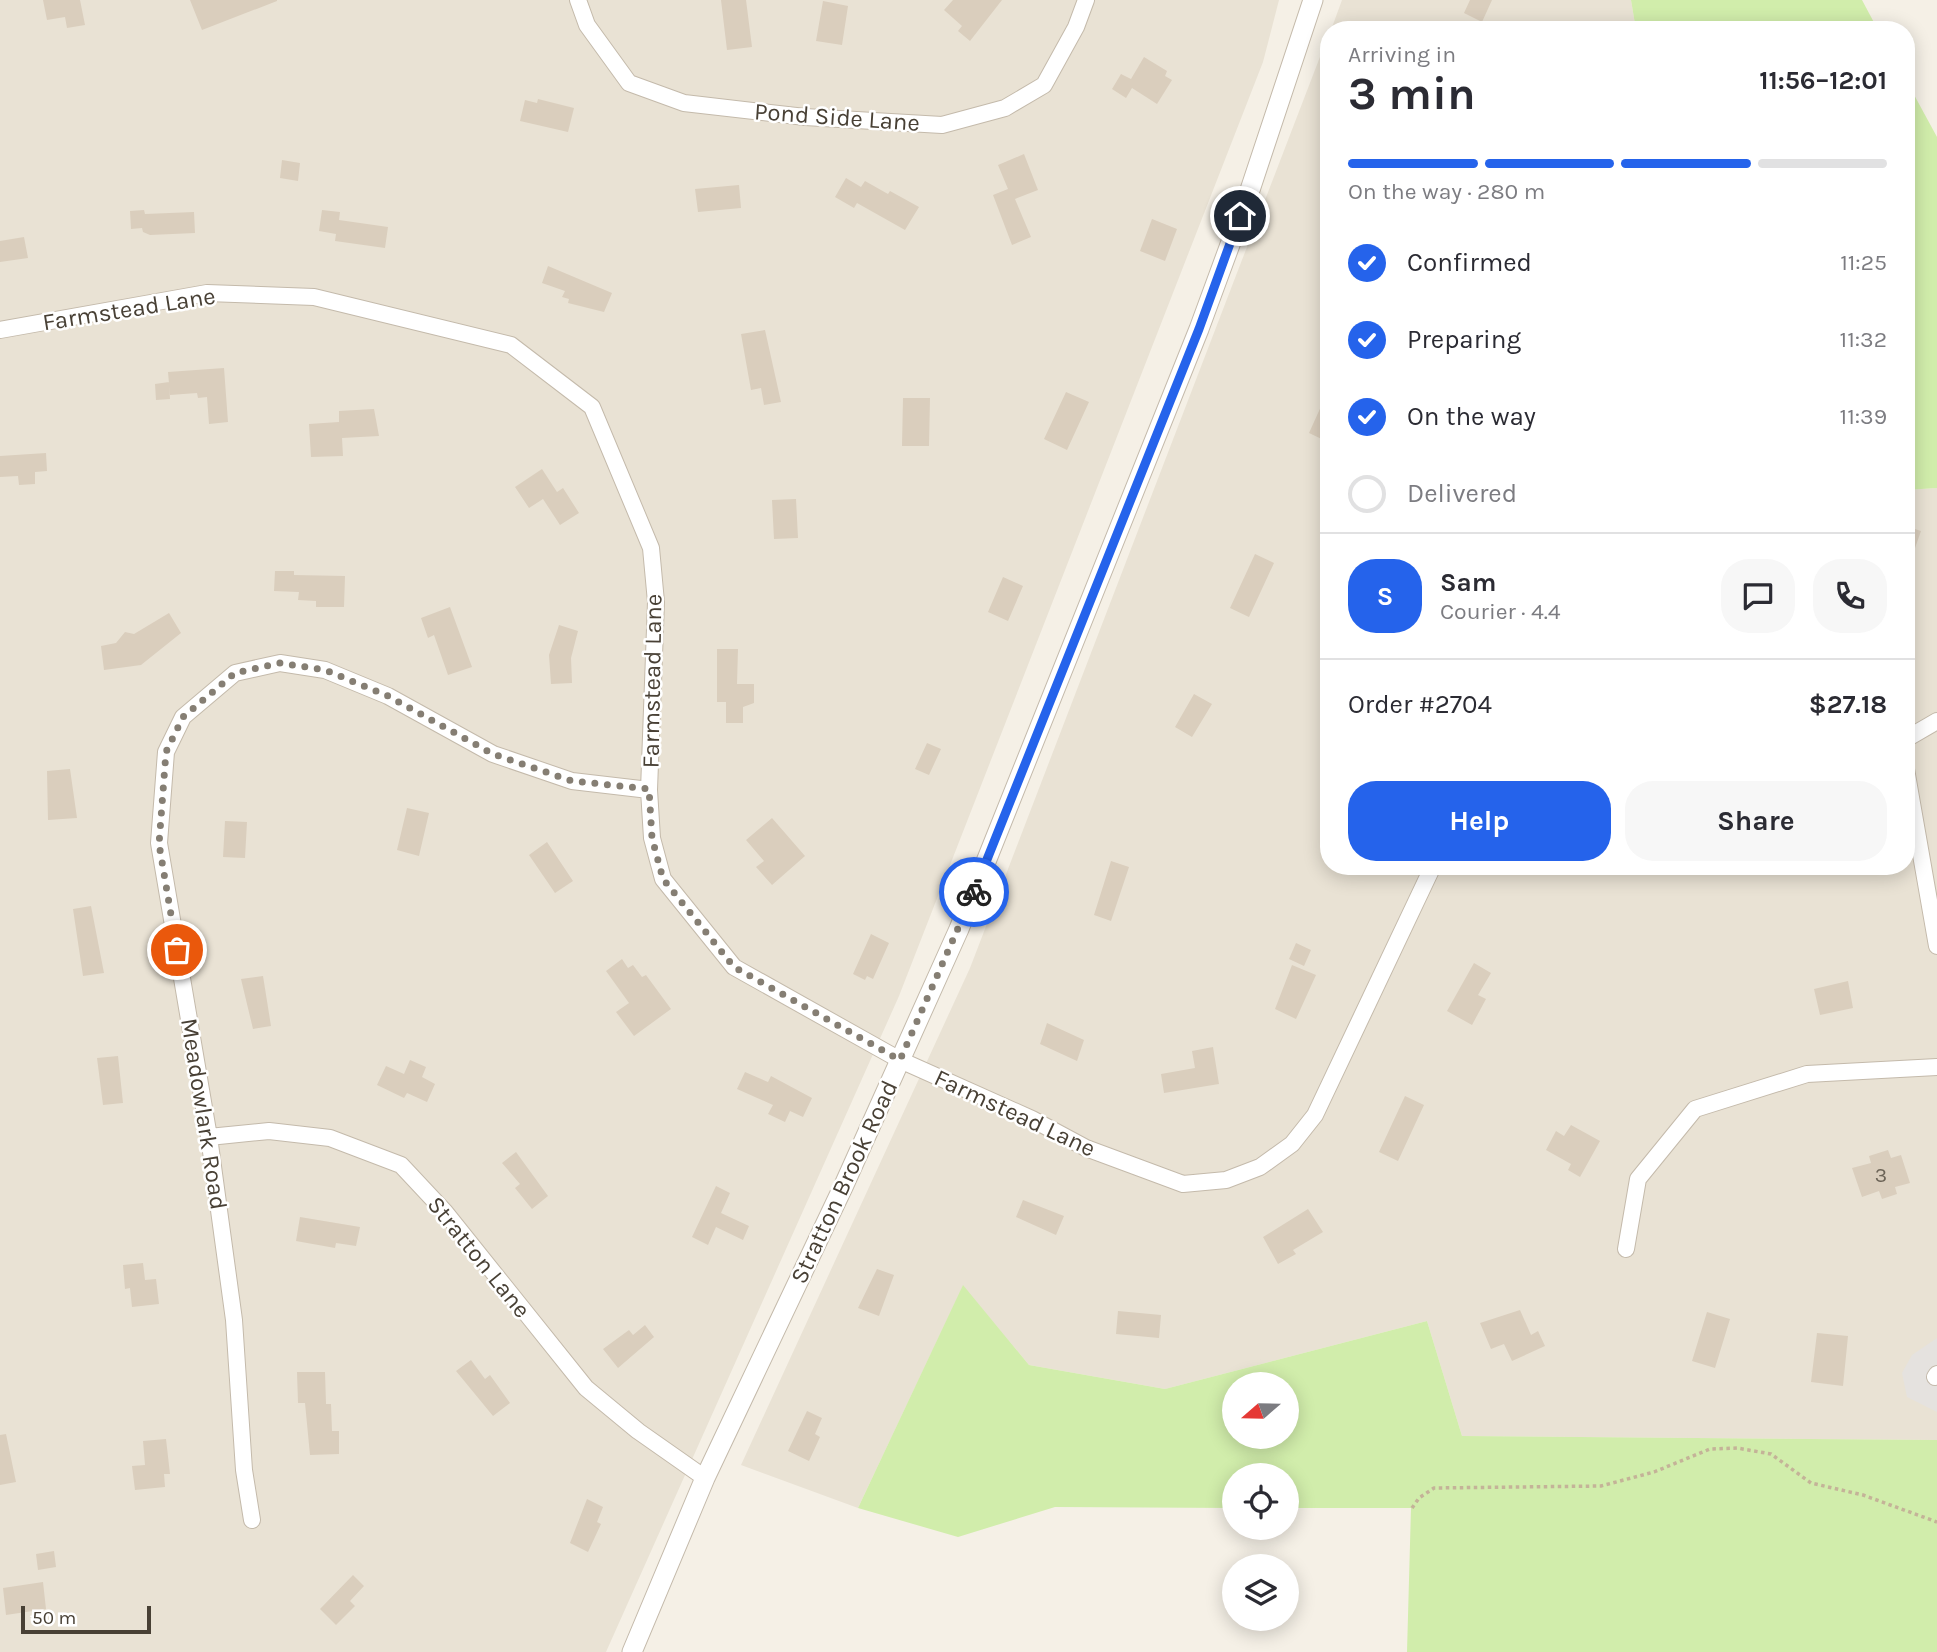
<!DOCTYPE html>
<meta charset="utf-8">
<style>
body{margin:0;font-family:Karla,sans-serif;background:#f7f7f7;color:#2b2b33;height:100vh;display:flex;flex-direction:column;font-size:26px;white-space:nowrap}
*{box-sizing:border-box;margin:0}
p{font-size:23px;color:#7c7c81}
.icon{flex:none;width:38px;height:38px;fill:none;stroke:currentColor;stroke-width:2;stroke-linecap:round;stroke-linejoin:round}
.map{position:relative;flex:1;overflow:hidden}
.details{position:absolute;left:1320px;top:21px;width:595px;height:854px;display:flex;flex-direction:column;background:#fff;border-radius:28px;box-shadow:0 4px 18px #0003}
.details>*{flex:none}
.needle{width:46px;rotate:250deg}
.controls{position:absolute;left:1222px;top:1372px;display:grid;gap:14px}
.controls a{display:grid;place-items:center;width:77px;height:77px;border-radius:50%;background:#fff;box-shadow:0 4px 18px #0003;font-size:35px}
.scale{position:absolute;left:21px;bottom:18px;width:130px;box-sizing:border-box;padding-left:7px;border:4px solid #484035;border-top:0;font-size:19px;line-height:24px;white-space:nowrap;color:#484035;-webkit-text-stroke:5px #fff;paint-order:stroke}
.pin{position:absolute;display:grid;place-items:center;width:60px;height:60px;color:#fff;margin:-30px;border:4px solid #fff;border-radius:50%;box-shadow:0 2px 7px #0007}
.courier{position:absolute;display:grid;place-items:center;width:70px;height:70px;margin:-35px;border:5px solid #2563eb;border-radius:50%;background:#fff;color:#222;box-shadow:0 2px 9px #0007}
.headline em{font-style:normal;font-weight:700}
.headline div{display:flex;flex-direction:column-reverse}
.headline{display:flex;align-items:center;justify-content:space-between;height:119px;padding:0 28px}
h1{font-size:46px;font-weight:700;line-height:52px}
.bar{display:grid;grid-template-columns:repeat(4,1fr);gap:10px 7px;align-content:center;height:84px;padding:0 28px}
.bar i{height:9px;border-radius:5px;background:#e1e1e2}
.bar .active{background:#2563eb}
.bar p{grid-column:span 4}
.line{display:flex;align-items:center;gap:18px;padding:0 28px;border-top:2px solid #e1e1e2}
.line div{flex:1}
.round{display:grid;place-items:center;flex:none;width:74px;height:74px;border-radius:28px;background:#f7f7f7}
ol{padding:0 28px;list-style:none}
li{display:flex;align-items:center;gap:21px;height:77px}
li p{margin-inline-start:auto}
li .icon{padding:7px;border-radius:50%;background:#2563eb;color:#fff;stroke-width:4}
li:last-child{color:#7c7c81}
li i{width:38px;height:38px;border:4px solid #e1e1e2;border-radius:50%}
.primary-button{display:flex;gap:14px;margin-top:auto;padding:14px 28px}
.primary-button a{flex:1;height:80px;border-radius:28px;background:#2563eb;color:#fff;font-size:28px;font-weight:700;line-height:80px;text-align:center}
.primary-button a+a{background:#f7f7f7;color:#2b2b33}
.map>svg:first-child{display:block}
.residential{fill:#e9e2d4}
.green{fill:#d1edab;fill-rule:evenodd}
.parking{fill:#e5e2df}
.building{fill:#dacebd}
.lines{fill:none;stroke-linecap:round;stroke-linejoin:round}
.minor-casing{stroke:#c4baab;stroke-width:18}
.tertiary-casing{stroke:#c4baab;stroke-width:21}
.path{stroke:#c4b398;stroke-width:3.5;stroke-dasharray:3.5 3.5;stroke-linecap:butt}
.minor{stroke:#fff;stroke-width:16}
.tertiary{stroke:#fff;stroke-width:19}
.done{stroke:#857e73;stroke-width:7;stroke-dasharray:0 12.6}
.route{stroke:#2563eb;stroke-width:9}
.labels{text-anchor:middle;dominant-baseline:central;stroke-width:5;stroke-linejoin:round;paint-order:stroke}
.number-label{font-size:21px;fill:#6c6457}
.street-label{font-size:24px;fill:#484035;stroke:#fff}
</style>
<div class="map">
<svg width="1937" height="1652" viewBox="0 0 1937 1652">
<rect width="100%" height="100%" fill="#f5f0e6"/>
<!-- residential -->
<path class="residential" d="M0,0H1279L1263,62L899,996L606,1652H0Z
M1342,0H1631L1636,30H1331Z
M1328,36V866H1906V490L1937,488V1440L1462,1436L1427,1321L1165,1389L1029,1365L963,1286L858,1508L741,1465L970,968Z"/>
<!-- green -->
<path class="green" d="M1631,0H1862L1878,30H1636Z
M1906,80L1937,137V488L1906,490Z
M963,1285L1029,1365L1165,1389L1427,1321L1462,1436L1937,1440V1652H1407L1411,1508H1286V1475H1234V1508L1055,1507L958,1537L858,1508ZM1286,1384V1437H1234V1384Z"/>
<!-- parking -->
<path class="parking" d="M1937,1338V1412L1907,1397L1902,1373L1912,1355Z"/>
<!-- building -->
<path class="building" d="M43,0H80L85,25L67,28L65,17L47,20Z
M190,0H277V1L202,30Z
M721,0H746L752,47L727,50Z
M953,0H1002L970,41L958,31L962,26L944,10Z
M1470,0H1492L1482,22L1464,13Z
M823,1L848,6L842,45L816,41Z
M1144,57L1167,71L1165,76L1172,80L1157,104L1132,88L1126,98L1112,89L1121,74L1131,79Z
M538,99L574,108L568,132L520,121L525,100L537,103Z
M1024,154L1038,190L1015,199L1031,237L1012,245L993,195L1008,189L998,165Z
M282,160L300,163L298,181L280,178Z
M846,178L861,187L865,181L888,194L890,191L919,207L905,230L857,203L854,208L835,197Z
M739,185L741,208L698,212L695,189Z
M144,210L145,214L194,212L195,233L150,235L143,232L142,228L131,229L130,211Z
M322,210L340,212L339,220L388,227L385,248L335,241L336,234L319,231Z
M1152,219L1177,229L1165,261L1140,251Z
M24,237L28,258L0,262V241Z
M548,266L612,293L604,312L568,303L569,299L562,297L565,291L542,283Z
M765,330L781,402L764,405L761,388L751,390L741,334Z
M224,368L228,422L209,424L207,397L198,398L197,393L170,395L168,372Z
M169,382L170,399L156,400L155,384Z
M1328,391V442L1309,433Z
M1066,392L1089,402L1067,450L1044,439Z
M903,398H930L929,446H902Z
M374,409L379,436L342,438L343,456L311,457L309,424L339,422V411Z
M46,453L47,471L35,472V484L19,485L18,476L0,477V456Z
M542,469L557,492L563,488L579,513L560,525L543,499L529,508L515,487Z
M796,499L798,538L774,539L772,500Z
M1906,526L1921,531L1908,568H1906Z
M1255,554L1274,563L1249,617L1230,608Z
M275,571H294V575L345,576L344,607H316V601L298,600L299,592L274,591Z
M1003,577L1023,586L1008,621L988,612Z
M450,607L472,667L448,675L434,635L428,638L421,618Z
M169,613L181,633L141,665L104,670L101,646L116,643L125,632L134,634Z
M559,625L578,631L571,658L572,683L551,684L549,655Z
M717,649H738L737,684H754V703L743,707V723H726V702H717Z
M1194,694L1212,704L1192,737L1175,727Z
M927,743L941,749L929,775L915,769Z
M70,769L77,818L48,820L47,771Z
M407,808L429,813L419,856L397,850Z
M772,818L805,856L772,885L756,867L764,861L746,840Z
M225,821L247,822L245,858L223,857Z
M547,842L573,881L555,893L529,855Z
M1111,861L1129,867L1111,921L1094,915Z
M91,906L104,973L83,976L73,909Z
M871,934L889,943L873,979L867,976L865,980L853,974Z
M1296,943L1311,950L1304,966L1289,959Z
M622,959L628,968L633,965L642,977L646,975L671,1009L634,1036L616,1012L629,1003L606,971Z
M1474,963L1491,973L1478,995L1486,999L1472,1025L1447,1011Z
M1292,965L1316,975L1296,1019L1275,1009Z
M263,976L271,1026L253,1029L241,979Z
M1848,981L1853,1008L1820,1015L1814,989Z
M1047,1023L1084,1040L1077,1061L1040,1044Z
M1213,1047L1219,1084L1164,1093L1161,1074L1195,1068L1192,1051Z
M118,1056L123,1103L103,1105L97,1058Z
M410,1060L426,1067L422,1077L435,1084L427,1102L407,1093L404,1098L377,1085L386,1066L404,1074Z
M745,1072L768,1082L771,1076L812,1098L803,1117L790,1111L785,1122L768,1114L773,1105L737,1089Z
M1405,1096L1424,1105L1398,1161L1379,1152Z
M1571,1125L1600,1141L1580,1177L1568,1170L1571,1164L1546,1150L1556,1131L1564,1136Z
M1888,1150L1891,1158L1901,1155L1910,1183L1895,1187L1897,1194L1882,1199L1879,1191L1862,1197L1852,1168L1871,1163L1869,1156Z
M516,1152L548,1196L532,1209L515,1188L520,1184L502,1163Z
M716,1186L730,1193L721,1213L749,1226L743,1240L716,1227L708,1245L692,1237Z
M1023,1200L1064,1216L1056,1235L1016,1217Z
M1308,1209L1323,1232L1293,1250L1296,1254L1278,1264L1263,1237Z
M300,1217L360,1227L356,1246L336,1243L335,1248L296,1241Z
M143,1263L145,1280L156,1279L159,1304L132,1307L130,1288L125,1289L123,1265Z
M877,1269L894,1275L879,1316L858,1308Z
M1520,1310L1531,1335L1538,1331L1545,1346L1512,1361L1504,1344L1491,1349L1480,1323Z
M1118,1311L1161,1315L1159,1338L1116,1334Z
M1707,1312L1730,1319L1715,1368L1692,1361Z
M645,1325L654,1337L618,1368L603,1349L629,1330L633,1335Z
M1817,1333L1848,1336L1843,1386L1811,1382Z
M471,1360L485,1379L490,1375L510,1403L493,1416L456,1371Z
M297,1372H325L326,1404H331L332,1431H339V1454L310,1455L305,1403H298Z
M807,1411L822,1418L815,1434L820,1437L809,1461L788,1451Z
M6,1434L16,1482L0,1485V1435Z
M166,1439L170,1474H164L165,1487L135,1490L132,1466L145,1465L143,1441Z
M587,1499L603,1507L597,1522L601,1524L588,1552L570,1543Z
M54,1551L56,1567L38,1570L36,1554Z
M353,1575L364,1586L350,1601L355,1606L336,1625L320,1609Z
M43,1582L46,1609L6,1615L3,1588Z"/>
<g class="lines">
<defs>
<path id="minor" d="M578,0L587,25L629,83L684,103L805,117L942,125L1005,108L1044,85L1076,27L1086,0
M0,330L207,293L314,297L511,345L592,407L651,548L656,602L649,790L652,838L663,879L734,967L900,1060L1032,1119L1086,1148L1183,1184L1226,1180L1260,1167L1292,1144L1315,1115L1433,866
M1906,739L1937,721
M1906,769L1937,946
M209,1137L269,1131L330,1138L401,1165L445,1212L586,1388L638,1431L705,1478
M1626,1249L1638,1179L1695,1109L1807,1074L1937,1067
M1935,1377L1937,1374
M252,1520L244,1470L234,1320L209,1137L159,843L166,752L183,717L235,673L280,663L325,670L388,696L493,754L572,781L649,790"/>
<path id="tertiary" d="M632,1652L705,1478L844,1185L959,929L1199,329L1249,193L1313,0"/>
</defs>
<!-- minor casing -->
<use href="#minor" class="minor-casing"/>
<!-- tertiary casing -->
<use href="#tertiary" class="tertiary-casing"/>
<!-- path -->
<path class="path" d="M1412,1508L1419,1498L1434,1488L1601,1486L1654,1472L1710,1449L1737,1448L1771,1454L1811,1483L1863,1495L1937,1522"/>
<!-- minor -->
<use href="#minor" class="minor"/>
<!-- tertiary -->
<use href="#tertiary" class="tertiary"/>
</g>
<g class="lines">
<!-- done -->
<path class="done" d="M177,950L159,844L166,752L183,717L235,673L280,663L325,670L388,696L493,754L572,781L649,789L652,838L663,879L734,967L900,1060L974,892"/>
<!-- route -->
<path class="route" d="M974,892L1199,329L1240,216"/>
</g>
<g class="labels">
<!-- number labels -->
<g class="number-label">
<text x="1881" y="1175">3</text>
</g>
<!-- street labels -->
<g class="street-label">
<text transform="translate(837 117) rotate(4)">Pond Side Lane</text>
<text transform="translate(129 309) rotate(-9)">Farmstead Lane</text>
<text transform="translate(652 681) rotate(-89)">Farmstead Lane</text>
<text transform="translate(1015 1113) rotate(25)">Farmstead Lane</text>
<text transform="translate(204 1114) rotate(81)">Meadowlark Road</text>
<text transform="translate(844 1182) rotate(-65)">Stratton Brook Road</text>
<text transform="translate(479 1257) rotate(51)">Stratton Lane</text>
</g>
</g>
</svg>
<div class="controls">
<a><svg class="needle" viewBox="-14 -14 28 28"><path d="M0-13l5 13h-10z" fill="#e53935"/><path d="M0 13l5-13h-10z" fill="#7c7c81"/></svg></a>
<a><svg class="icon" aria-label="locate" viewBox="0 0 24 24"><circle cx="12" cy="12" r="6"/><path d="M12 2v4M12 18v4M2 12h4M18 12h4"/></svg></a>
<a><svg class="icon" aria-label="layers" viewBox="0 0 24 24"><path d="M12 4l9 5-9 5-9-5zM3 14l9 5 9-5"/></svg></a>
</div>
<div class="scale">50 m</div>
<div class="pin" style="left:177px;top:950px;background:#ea580c"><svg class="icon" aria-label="bag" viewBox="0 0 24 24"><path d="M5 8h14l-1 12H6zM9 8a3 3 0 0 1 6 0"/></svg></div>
<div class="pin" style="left:1240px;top:216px;background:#1f2937"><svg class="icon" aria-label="home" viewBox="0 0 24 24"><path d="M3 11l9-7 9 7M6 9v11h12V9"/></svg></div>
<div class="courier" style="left:974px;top:892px"><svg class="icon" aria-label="bike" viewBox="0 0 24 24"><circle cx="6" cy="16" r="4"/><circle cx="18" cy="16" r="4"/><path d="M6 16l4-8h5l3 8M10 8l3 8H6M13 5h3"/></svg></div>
<section class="details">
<div class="headline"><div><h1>3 min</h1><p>Arriving in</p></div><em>11:56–12:01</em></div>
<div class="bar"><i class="active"></i><i class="active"></i><i class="active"></i><i></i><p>On the way · 280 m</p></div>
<ol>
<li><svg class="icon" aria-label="check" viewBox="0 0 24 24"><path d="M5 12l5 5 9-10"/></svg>Confirmed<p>11:25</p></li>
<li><svg class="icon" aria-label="check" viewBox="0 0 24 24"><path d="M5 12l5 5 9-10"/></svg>Preparing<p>11:32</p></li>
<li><svg class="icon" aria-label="check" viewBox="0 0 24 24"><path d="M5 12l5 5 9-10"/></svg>On the way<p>11:39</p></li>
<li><i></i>Delivered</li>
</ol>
<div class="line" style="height:126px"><b class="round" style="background:#2563eb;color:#fff">S</b><div><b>Sam</b><p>Courier · 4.4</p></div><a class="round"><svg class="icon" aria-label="chat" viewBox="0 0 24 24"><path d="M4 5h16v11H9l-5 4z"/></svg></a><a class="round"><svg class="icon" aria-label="phone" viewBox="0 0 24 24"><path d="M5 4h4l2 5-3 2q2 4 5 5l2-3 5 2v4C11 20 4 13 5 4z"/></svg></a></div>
<div class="line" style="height:91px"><div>Order #2704</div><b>$27.18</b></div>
<div class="primary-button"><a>Help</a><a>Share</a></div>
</section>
</div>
